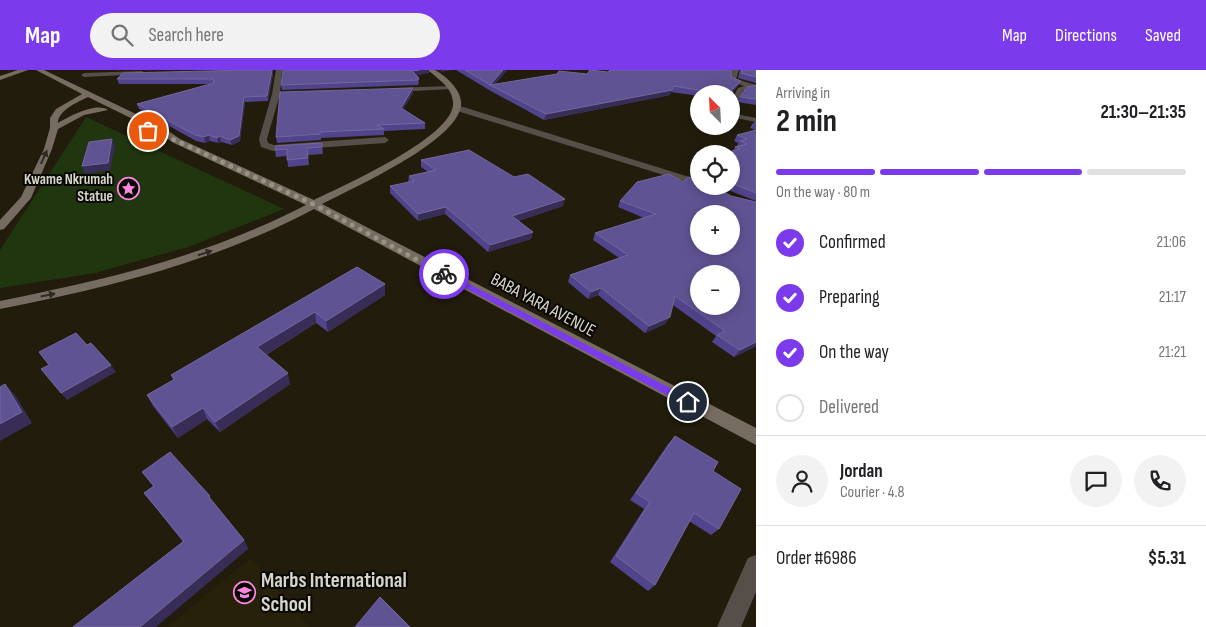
<!DOCTYPE html>
<meta charset="utf-8">
<style>
body{margin:0;font-family:"Sofia Sans Condensed",sans-serif;background:#f2f2f2;color:#202124;height:100vh;display:flex;flex-direction:column;font-size:19px;white-space:nowrap}
*{box-sizing:border-box;margin:0}
p{font-size:16px;color:#757577}
.icon{flex:none;width:28px;height:28px;fill:none;stroke:currentColor;stroke-width:2;stroke-linecap:round;stroke-linejoin:round}
.map{position:relative;flex:1;overflow:hidden}
.sheet{display:flex;flex-direction:column;background:#fff;width:450px}
.sheet>*{flex:none}
.needle{width:32px;rotate:336deg}
.fabs{position:absolute;left:690px;top:15px;display:grid;gap:10px}
.fabs a{display:grid;place-items:center;width:50px;height:50px;border-radius:50%;background:#fff;box-shadow:0 2px 12px #0003;font-size:25px}
.pin{position:absolute;display:grid;place-items:center;width:42px;height:42px;color:#fff;margin:-21px;border:2px solid #fff;border-radius:50%;box-shadow:0 1px 5px #0007}
.courier{position:absolute;display:grid;place-items:center;width:50px;height:50px;margin:-25px;border:4px solid #7c3aed;border-radius:50%;background:#fff;color:#222;box-shadow:0 1px 6px #0007}
.head em{font-style:normal;font-weight:700}
.head div{display:flex;flex-direction:column-reverse}
.head{display:flex;align-items:center;justify-content:space-between;height:85px;padding:0 20px}
h1{font-size:32px;font-weight:700;line-height:38px}
.bar{display:grid;grid-template-columns:repeat(4,1fr);gap:8px 5px;align-content:center;height:60px;padding:0 20px}
.bar i{height:6px;border-radius:4px;background:#e0e0e0}
.bar .current{background:#7c3aed}
.bar p{grid-column:span 4}
.line{display:flex;align-items:center;gap:12px;padding:0 20px;border-top:1px solid #e0e0e0}
.line div{flex:1}
.round{display:grid;place-items:center;flex:none;width:52px;height:52px;border-radius:26px;background:#f2f2f2}
ol{padding:0 20px;list-style:none}
li{display:flex;align-items:center;gap:15px;height:55px}
li p{margin-inline-start:auto}
li .icon{padding:5px;border-radius:50%;background:#7c3aed;color:#fff;stroke-width:4}
li:last-child{color:#757577}
li i{width:28px;height:28px;border:2px solid #e0e0e0;border-radius:50%}
header{display:flex;align-items:center;gap:30px;box-sizing:border-box;height:70px;padding:0 25px;background:#7c3aed;color:#fff}
header strong{font-size:24px}
nav{display:flex;gap:28px;margin-inline-start:auto;font-size:18px}
.search{width:350px;height:45px;background:#f2f2f2;display:flex;align-items:center;gap:12px;box-sizing:border-box;padding:0 18px;border-radius:28px;color:#757577;font-size:19px}
main{display:flex;flex:1;min-height:0}
.map>svg:first-child{display:block}
.built{fill:#282109}
.green{fill:#20360f}
.lines{fill:none;stroke-linecap:round;stroke-linejoin:round}
.street{fill:#564f49;fill-rule:evenodd}
.secondary{fill:#776c62;fill-rule:evenodd}
.wall{fill:#52438d}
.shaded-wall{fill:#382d56}
.building{fill:#605393;stroke:#73679c;fill-rule:evenodd}
.oneway{fill:#2f2a24}
.route{fill:#7c3aed}
.done{stroke:#979487;stroke-width:5;stroke-dasharray:0 9}
.labels{text-anchor:middle;dominant-baseline:central;stroke-width:4;stroke-linejoin:round;paint-order:stroke}
.far-poi-label{font-size:15px;font-weight:bold;fill:#d7d4ca;stroke:#080602;text-anchor:end}
.street-label{font-size:18px;fill:#d7d4ca;stroke:#080602}
.near-poi-label{font-size:21px;font-weight:bold;fill:#d7d4ca;stroke:#080602;text-anchor:start}
</style>
<header>
<strong>Map</strong>
<div class="search"><svg class="icon" aria-label="search" viewBox="0 0 24 24"><circle cx="10" cy="10" r="6"/><path d="M15 15l6 6"/></svg>Search here</div>
<nav><a>Map</a><a>Directions</a><a>Saved</a></nav>
</header>
<main>
<div class="map">
<svg width="756" height="557" viewBox="0 0 756 557">
<rect width="100%" height="100%" fill="#211c0b"/>
<!-- built -->
<path class="built" d="M251,488L310,557H167Z"/>
<!-- green -->
<path class="green" d="M86,47L284,139L188,177L95,203L0,218V180Z"/>
<g class="lines">
<!-- street -->
<path class="street" d="M276,0H282L280,24L267,69L268,73L274,75L385,67L389,70L385,73L273,81L261,77L259,69L272,24Z
M733,0H739L736,9L756,15V19L743,21C740,28 740,31 731,31V27H733L738,18L744,16L730,11Z
M142,1L145,3L144,4L84,7L81,5L84,3Z
M451,16L453,17V19L392,22L388,20L392,18Z
M454,36H460L699,110V116L454,40Z
M731,43L756,48V52L731,47Z
M756,485V522L741,557H717L748,488Z"/>
<!-- secondary -->
<path class="secondary" d="M18,0H28L0,10V6Z
M36,0H44L161,56L180,69L314,130C342,116 457,66 453,32C452,17 438,9 428,0H435C447,7 463,21 461,36C456,72 353,118 322,134L756,358V375L314,139C214,192 110,217 0,239V231C109,209 207,186 306,135L174,73L155,60L88,27C78,32 58,40 58,53C70,46 96,32 108,40L84,45L58,59L52,79L31,128L4,159L0,160V150L21,127L44,79L50,58V48L56,39L82,24Z"/>
</g>
<!-- wall -->
<path class="wall" d="M272,0L273,4L268,31L245,32L240,71L232,75L221,72L218,73L210,71L205,73L196,71L139,39L137,34L210,14H119L117,9Z
M456,0H507L495,14L608,2L731,7L738,16L732,23L731,26V24H699V26L671,22L670,25L544,50L489,20Z
M740,0H756V13L738,8Z
M429,3L417,5L419,13L418,15L282,20L281,15Z
M756,15V35L737,32L740,27Z
M413,18V23L403,39L425,53V59L384,61V65L321,68V70L277,73L276,67Z
M756,51V60L750,58L753,53Z
M756,60V131L723,118L715,117L756,276L734,287L712,272L716,266L673,235L665,254L645,263L598,225L588,229L568,212L570,205L619,188L593,170L595,163L644,148L618,137L620,131L683,112L699,116H731V84H727L728,82L733,81L735,77L737,76L738,73L734,71L737,65Z
M322,73L323,84L308,85L309,95L288,97L287,86L276,87L275,80Z
M421,90L514,107L563,136L518,151L533,162L531,169L488,182L445,144L418,151L390,123V116L408,112L409,106L428,102L421,97Z
M699,97V108L693,106L696,100Z
M357,197L385,214V225L328,262L316,253L266,285L290,314L220,362L207,349L178,368L153,336L147,325L173,310L171,305Z
M675,366L713,401L719,459L711,465L689,451L655,515L648,521L610,492L644,439L630,430L668,374Z
M142,402L214,433L244,470L248,479L183,472L144,423L153,416Z"/>
<!-- shaded-wall -->
<path class="shaded-wall" d="M272,0L273,4L268,31L267,26Z
M419,0H429V3L412,6V1Z
M441,0H452L441,2Z
M503,0H507L493,16L490,15Z
M741,11L738,16L731,24L732,20Z
M413,18V23L400,44L401,38Z
M672,20L670,25L544,50L546,44Z
M244,27L245,32L240,71L232,75L230,70Z
M209,65L210,71L205,73L204,67Z
M220,66L221,72L218,73L217,68Z
M112,69L115,76L110,100L85,104L82,96Z
M565,129L563,136L511,153L512,146Z
M446,137L445,144L418,151V144Z
M533,162L531,169L488,182L490,175Z
M385,214V225L328,262L326,251Z
M601,218L598,225L588,229L591,222Z
M315,242L316,253L260,288L257,277Z
M670,247L665,254L645,263L649,256Z
M756,272V276L734,287L740,280Z
M111,295L116,302L67,330L61,323Z
M288,303L290,314L220,362L215,352Z
M5,314L15,325L32,353L0,371V354Z
M203,338L207,349L178,368L172,357Z
M244,470L248,479L156,557H140Z"/>
<!-- building -->
<path class="building" d="M248,0H272L267,26L244,27L239,66L230,70L220,66L217,68L209,65L204,67L195,65L137,34L214,13L213,9H117L123,3Z
M283,0H419L412,1L419,8L418,10L281,15Z
M465,0H503L490,15L557,4L559,1L587,4L590,0L608,2L610,0H732L731,7L741,11L732,20V25L731,24H722L674,16L672,20L546,44L490,15Z
M742,0H756V7L741,3Z
M756,15V29L740,27L747,17Z
M413,18L401,38L425,53L377,55L384,59L320,62V64L276,67L280,22Z
M756,60V123L731,113V88L737,86L728,82L740,79L735,77L747,74L740,71L747,69L737,65Z
M112,69L108,93L82,96L89,72Z
M322,73V77L307,78L308,88L287,90V79L275,80L276,76Z
M469,80L514,107L528,104L565,129L512,146L533,162L490,175L446,137L418,144L390,116L414,111L409,106L436,100L421,90Z
M669,104L683,112L688,107L699,109V116H714L731,126L756,132V272L740,280L717,265L725,261L675,226L670,247L649,256L601,218L591,222L570,205L628,185L595,163L656,144L620,131L637,112ZM699,144H731V176H699ZM699,204H731V236H699Z
M357,197L385,214L326,251L315,242L257,277L288,303L215,352L203,338L172,357L147,325L175,309L171,305Z
M76,263L87,275L91,273L111,295L61,323L41,299L49,295L39,282Z
M5,314L22,342L0,354V317Z
M675,366L718,392L713,401L741,419L719,459L694,443L655,515L616,486L650,432L636,423Z
M170,382L210,426L209,427L244,470L140,557H73L184,471L144,423L154,416L142,402Z
M380,527L410,557H355Z"/>
<!-- one-way arrows -->
<defs><path id="oneway-solid" d="M-6-.8H1V-3.2L6.5 0L1 3.2V.8H-6Z" transform="scale(1.25)"/></defs>
<g class="oneway">
<use href="#oneway-solid" transform="translate(44 87) rotate(-66)"/>
<use href="#oneway-solid" transform="translate(205 183) rotate(-18)"/>
<use href="#oneway-solid" transform="translate(48 225) rotate(-11)"/>
</g>
<!-- route -->
<path class="route" d="M441,202H446L691,329V334H684L441,205Z"/>
<g class="lines">
<!-- done -->
<path class="done" d="M148,61L177,71L313,134L444,204"/>
</g>
<!-- icons -->
<defs>
<symbol id="sight-ring" viewBox="-11 -11 22 22"><circle r="9.5" fill="#080602" stroke="#fd86e1" stroke-width="1.5"/><path d="M0-6L1.8-2.2L6-1.7L2.9 1.2L3.7 5.4L0 3.3L-3.7 5.4L-2.9 1.2L-6-1.7L-1.8-2.2Z" fill="#fd86e1"/></symbol>
<symbol id="school-ring" viewBox="-11 -11 22 22"><circle r="9.5" fill="#080602" stroke="#fd86e1" stroke-width="1.5"/><path d="M0-5L7-2L0 1L-7-2ZM-4 1L0 2.5L4 1V4Q0 6-4 4Z" fill="#fd86e1"/></symbol>
</defs>
<g fill-rule="evenodd">
<use href="#sight-ring" x="116" y="106" width="25" height="25"/>
<use href="#school-ring" x="232" y="510" width="25" height="25"/>
</g>
<g class="labels">
<!-- far-poi labels -->
<g class="far-poi-label">
<text x="113" y="109">Kwame Nkrumah<tspan x="113" dy="17">Statue</tspan></text>
</g>
<!-- street labels -->
<g class="street-label">
<text transform="translate(543 235) rotate(28)">BABA YARA AVENUE</text>
</g>
<!-- near-poi labels -->
<g class="near-poi-label">
<text x="261" y="510">Marbs International<tspan x="261" dy="24">School</tspan></text>
</g>
</g>
</svg>
<div class="fabs">
<a><svg class="needle" viewBox="-14 -14 28 28"><path d="M0-13l5 13h-10z" fill="#e53935"/><path d="M0 13l5-13h-10z" fill="#757577"/></svg></a>
<a><svg class="icon" aria-label="locate" viewBox="0 0 24 24"><circle cx="12" cy="12" r="6"/><path d="M12 2v4M12 18v4M2 12h4M18 12h4"/></svg></a>
<a>+</a>
<a>−</a>
</div>
<div class="pin" style="left:148px;top:61px;background:#ea580c"><svg class="icon" aria-label="bag" viewBox="0 0 24 24"><path d="M5 8h14l-1 12H6zM9 8a3 3 0 0 1 6 0"/></svg></div>
<div class="pin" style="left:688px;top:332px;background:#1f2937"><svg class="icon" aria-label="home" viewBox="0 0 24 24"><path d="M3 11l9-7 9 7M6 9v11h12V9"/></svg></div>
<div class="courier" style="left:444px;top:204px"><svg class="icon" aria-label="bike" viewBox="0 0 24 24"><circle cx="6" cy="16" r="4"/><circle cx="18" cy="16" r="4"/><path d="M6 16l4-8h5l3 8M10 8l3 8H6M13 5h3"/></svg></div>
</div>
<section class="sheet">
<div class="head"><div><h1>2 min</h1><p>Arriving in</p></div><em>21:30–21:35</em></div>
<div class="bar"><i class="current"></i><i class="current"></i><i class="current"></i><i></i><p>On the way · 80 m</p></div>
<ol>
<li><svg class="icon" aria-label="check" viewBox="0 0 24 24"><path d="M5 12l5 5 9-10"/></svg>Confirmed<p>21:06</p></li>
<li><svg class="icon" aria-label="check" viewBox="0 0 24 24"><path d="M5 12l5 5 9-10"/></svg>Preparing<p>21:17</p></li>
<li><svg class="icon" aria-label="check" viewBox="0 0 24 24"><path d="M5 12l5 5 9-10"/></svg>On the way<p>21:21</p></li>
<li><i></i>Delivered</li>
</ol>
<div class="line" style="height:90px"><a class="round"><svg class="icon" aria-label="person" viewBox="0 0 24 24"><circle cx="12" cy="8" r="4"/><path d="M4 21q1-7 8-7t8 7"/></svg></a><div><b>Jordan</b><p>Courier · 4.8</p></div><a class="round"><svg class="icon" aria-label="chat" viewBox="0 0 24 24"><path d="M4 5h16v11H9l-5 4z"/></svg></a><a class="round"><svg class="icon" aria-label="phone" viewBox="0 0 24 24"><path d="M5 4h4l2 5-3 2q2 4 5 5l2-3 5 2v4C11 20 4 13 5 4z"/></svg></a></div>
<div class="line" style="height:65px"><div>Order #6986</div><b>$5.31</b></div>
</section>
</main>
